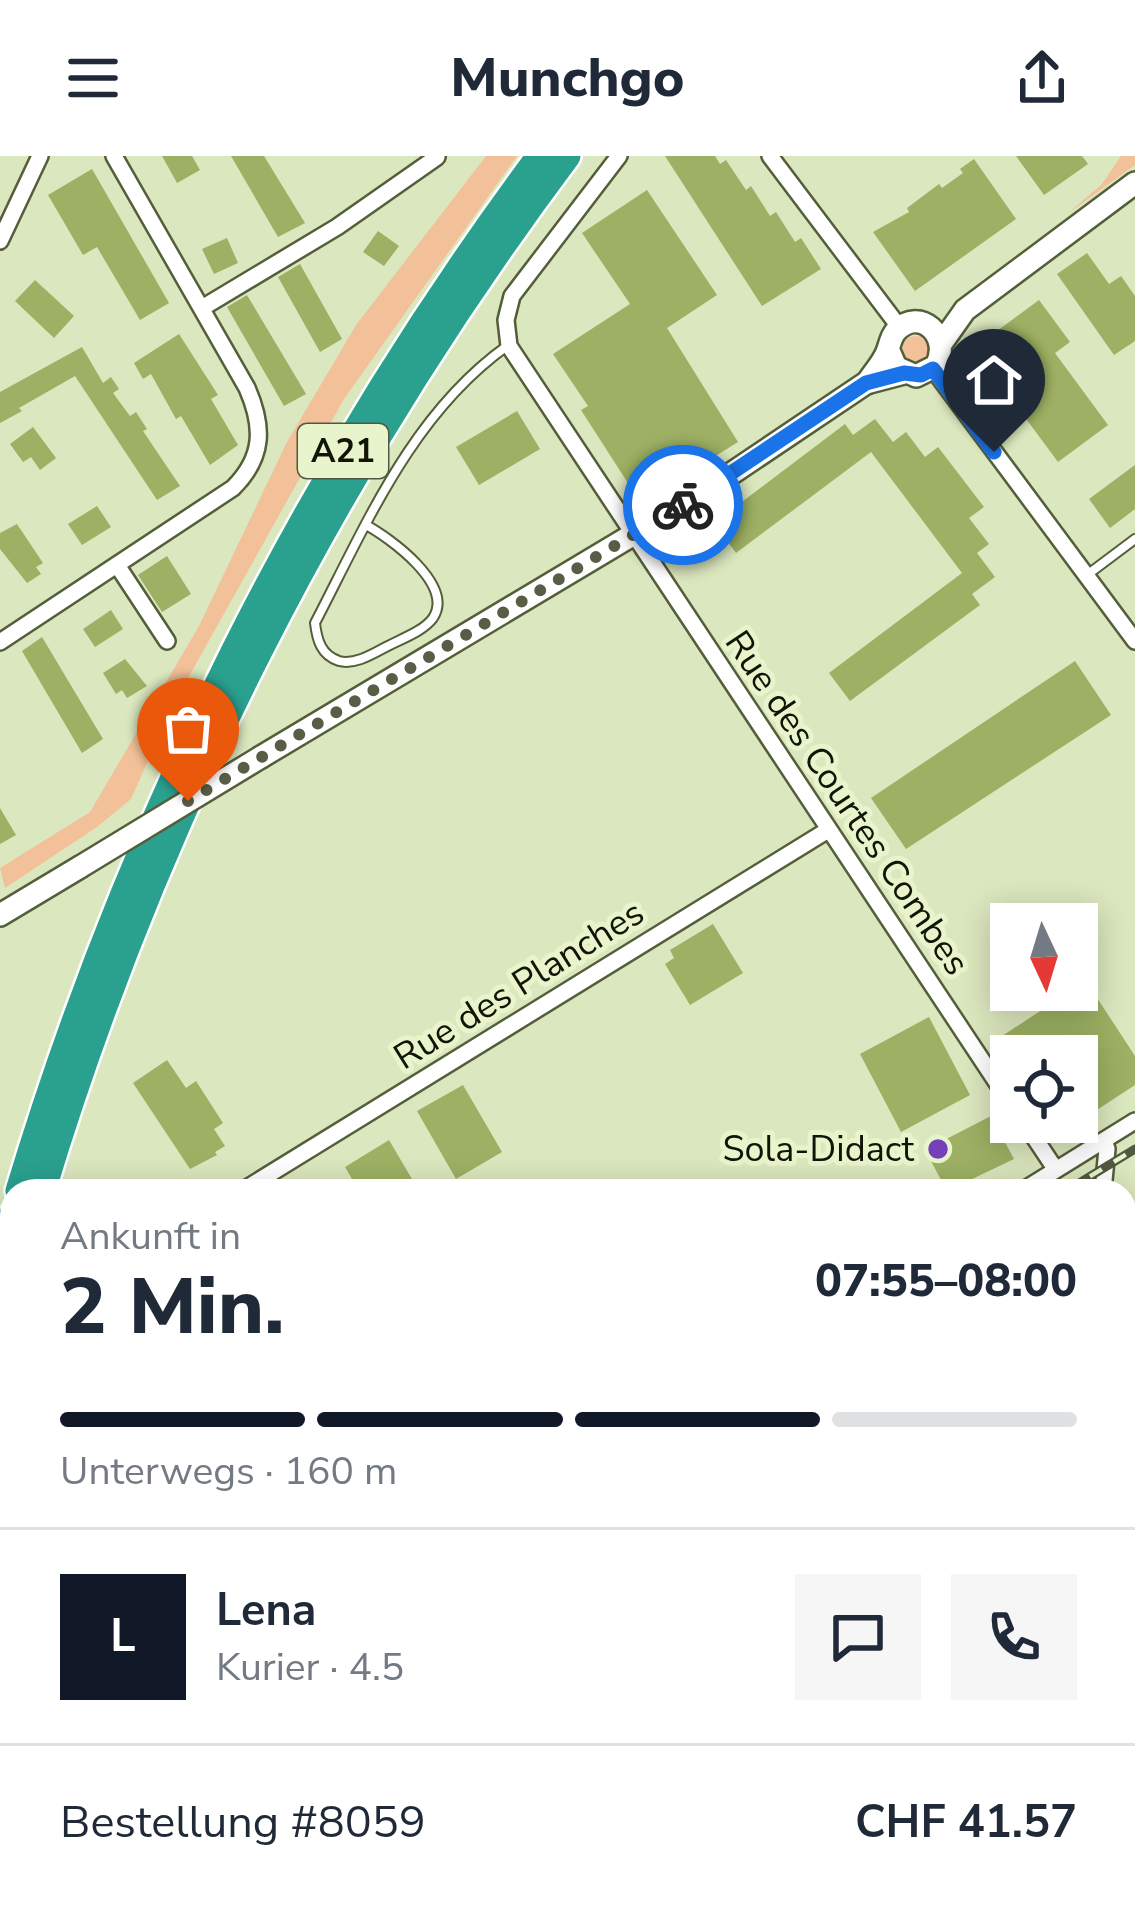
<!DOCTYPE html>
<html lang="de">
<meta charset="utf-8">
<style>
body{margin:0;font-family:"Nunito Sans",sans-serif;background:#f6f6f7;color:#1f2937;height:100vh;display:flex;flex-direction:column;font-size:45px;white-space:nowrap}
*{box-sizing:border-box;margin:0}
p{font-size:39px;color:#747a83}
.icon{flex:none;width:66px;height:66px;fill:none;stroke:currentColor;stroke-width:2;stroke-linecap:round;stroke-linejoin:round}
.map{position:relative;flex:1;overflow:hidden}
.panel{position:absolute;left:0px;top:1023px;width:1137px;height:747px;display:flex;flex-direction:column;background:#fff;border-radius:36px 36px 0 0;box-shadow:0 6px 30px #0003}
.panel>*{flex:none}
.needle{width:78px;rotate:176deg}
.tools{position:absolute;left:990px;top:747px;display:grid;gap:24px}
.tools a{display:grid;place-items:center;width:108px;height:108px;border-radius:0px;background:#fff;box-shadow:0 6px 30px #0003;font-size:60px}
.pin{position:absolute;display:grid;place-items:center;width:102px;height:102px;color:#fff;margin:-123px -51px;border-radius:50% 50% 50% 0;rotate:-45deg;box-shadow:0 0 12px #0007}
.pin .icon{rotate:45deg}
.courier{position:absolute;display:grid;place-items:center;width:120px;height:120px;margin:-60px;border:9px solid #1a73e8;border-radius:50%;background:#fff;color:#222;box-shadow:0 3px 15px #0007}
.overview em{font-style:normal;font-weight:800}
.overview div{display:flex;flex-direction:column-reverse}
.overview{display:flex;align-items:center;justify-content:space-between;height:204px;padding:0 60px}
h1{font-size:78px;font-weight:800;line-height:90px}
.bar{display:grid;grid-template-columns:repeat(4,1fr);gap:18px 12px;align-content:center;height:144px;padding:0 60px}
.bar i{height:15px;border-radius:9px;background:#e0e1e3}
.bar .active{background:#111827}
.bar p{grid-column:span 4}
.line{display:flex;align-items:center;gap:30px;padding:0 60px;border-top:3px solid #e0e1e3}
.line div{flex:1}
.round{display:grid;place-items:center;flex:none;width:126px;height:126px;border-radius:0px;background:#f6f6f7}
header{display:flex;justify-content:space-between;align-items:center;height:156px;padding:0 60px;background:#fff;font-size:54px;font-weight:800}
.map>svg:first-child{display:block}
.green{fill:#f2c199}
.building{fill:#9db063}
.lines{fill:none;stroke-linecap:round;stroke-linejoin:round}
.lane-casing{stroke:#545e3a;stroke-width:12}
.street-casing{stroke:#545e3a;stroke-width:20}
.secondary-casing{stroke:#545e3a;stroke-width:26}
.primary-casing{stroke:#fff;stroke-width:28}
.highway-casing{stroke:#fff;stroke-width:32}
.lane{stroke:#fff;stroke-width:8}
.street{stroke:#fff;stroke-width:15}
.secondary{stroke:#fff;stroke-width:21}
.primary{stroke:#7fc6bc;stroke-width:24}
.highway{stroke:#2aa08f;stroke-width:27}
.rail-casing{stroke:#535842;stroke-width:9}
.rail{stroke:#e8f4cb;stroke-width:4.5;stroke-dasharray:14;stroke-linecap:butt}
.secondary-bridge-casing{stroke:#545e3a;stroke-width:26;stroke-linecap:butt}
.secondary-bridge{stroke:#fff;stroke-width:21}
.done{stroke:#585e46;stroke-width:12;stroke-dasharray:0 21.6}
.route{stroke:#1a73e8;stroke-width:15}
.poi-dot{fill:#7641b8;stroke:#e8f4cb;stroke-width:4.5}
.labels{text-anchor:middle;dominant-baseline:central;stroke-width:10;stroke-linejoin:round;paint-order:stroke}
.shield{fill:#e8f4cb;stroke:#525741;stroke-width:3}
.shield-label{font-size:33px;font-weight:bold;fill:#111406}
.street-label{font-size:36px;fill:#111406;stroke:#e8f4cb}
.poi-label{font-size:36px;fill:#111406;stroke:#e8f4cb;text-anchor:end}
</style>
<header><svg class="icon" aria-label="menu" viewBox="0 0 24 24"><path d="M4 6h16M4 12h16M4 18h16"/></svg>Munchgo<svg class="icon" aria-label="share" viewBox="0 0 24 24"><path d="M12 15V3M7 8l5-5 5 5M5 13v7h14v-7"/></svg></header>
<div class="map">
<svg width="1135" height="1769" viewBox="0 0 1135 1769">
<rect width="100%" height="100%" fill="#dbe7be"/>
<!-- green -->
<path class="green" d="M486,0H517L344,243L173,549L131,643L97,671L5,732L0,712L90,656L199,470L287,286L356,169Z
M1121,0H1135V9L1066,59L1102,28Z
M902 194a14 14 0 1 1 28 0a14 14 0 1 1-28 0Z"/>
<!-- building -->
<path class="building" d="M162,0H192L200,14L177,27Z
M231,0H264L305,67L278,81Z
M665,0H715L720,8L726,4L746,34L751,30L770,60L776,56L795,86L801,82L821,113L762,150Z
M1016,0H1082L1088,8L1044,39Z
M974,3L1016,63L915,135L873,76L909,56L907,52L939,28L942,32L963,17L960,13Z
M92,13L169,147L140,164L97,91L83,99L48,39Z
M647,34L717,139L667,172L738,286L653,339L633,335L581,254L588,250L553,198L630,148L582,77Z
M378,75L399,90L384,110L363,96Z
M227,82L238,107L214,118L202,93Z
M1087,97L1109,128L1121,120L1135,140V185L1114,199L1057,118Z
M300,108L342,183L320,196L278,121Z
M35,124L74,160L54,182L15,145Z
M247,139L306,238L284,250L227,151Z
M1039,144L1070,186L1055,197L1108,269L1058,306L1007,237L998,243L987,229L981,233L959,203Z
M179,178L218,239L211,243L238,289L210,309L181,260L176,263L151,218L143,223L134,207Z
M82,191L103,227L111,221L119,233L113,237L130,260L136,256L147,273L143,275L180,330L157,344L75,220L19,252L22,255L0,267V236Z
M517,255L540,293L479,329L456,291Z
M875,263L893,286L906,276L925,301L938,291L984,351L969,362L989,388L977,397L995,421L972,438L980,449L850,545L829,517L962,417L871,296L736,397L714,367L845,268L853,279Z
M33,271L56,302L40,314L31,301L23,306L10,288Z
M1135,309V353L1110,372L1089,343Z
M97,350L111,371L82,389L68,368Z
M17,368L43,407L36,411L41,418L27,427L0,393V377Z
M167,400L191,438L162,456L138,419Z
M111,454L123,473L95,491L83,473Z
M42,481L103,583L82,597L22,495Z
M125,503L147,530L127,542L122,534L116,538L103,517Z
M1075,505L1111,559L906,693L871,642Z
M0,652L16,679L0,688Z
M713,768L743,817L690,849L665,808L674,802L670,794Z
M1086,825L1135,900V929L1077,967V900H1007L996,884Z
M929,861L970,939L901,976L860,898Z
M167,904L186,932L196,925L223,967L214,973L225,990L215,996L217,999L190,1013L133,927Z
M463,929L502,996L456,1023L417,955Z
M991,960L1014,1003L947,1035L925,994Z
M389,984L419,1035H359L345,1011Z"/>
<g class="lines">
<defs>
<path id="lane" d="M366,369C390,382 455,429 433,462C423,476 398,484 384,492C371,499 354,509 339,505C321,499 317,484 315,467C367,367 412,258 507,190
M1087,419L1135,383"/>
<path id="street" d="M619,0L512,140L506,164L509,190L1011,948
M770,0L900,172
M0,85L40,0
M202,152L337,71L437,1
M933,213L1135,485
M117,409L167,485
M0,486L233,332C264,301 264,271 247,232L114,0
M1024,966L1056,1014
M242,1035L828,674
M1022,1035L1135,965
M1103,1035L1107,993L1104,985
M0,1570L12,1564
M0,1600L12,1621
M1125,1620L1135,1632
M91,1758L98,1769
M954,1758V1769"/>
<path id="secondary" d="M941,188L965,154L1135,27
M867,227C872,219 879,211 884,202C890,193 889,183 896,175C920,150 952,180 936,210L916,220L896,211L889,195
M261,601L701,338L866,227L904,217
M0,759L80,711"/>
<path id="primary" d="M1125,1715L1135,1707
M1058,1769L1072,1758"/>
<path id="highway" d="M19,1035C131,663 308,312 540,0
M42,1035C155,662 333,312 567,0
M0,1103L12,1060
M0,1190L12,1143"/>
</defs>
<!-- lane casing -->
<use href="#lane" class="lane-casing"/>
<!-- street casing -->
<use href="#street" class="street-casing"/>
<!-- secondary casing -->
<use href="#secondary" class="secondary-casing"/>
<!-- primary casing -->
<use href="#primary" class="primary-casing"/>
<!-- highway casing -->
<use href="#highway" class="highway-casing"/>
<!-- lane -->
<use href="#lane" class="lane"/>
<!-- street -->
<use href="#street" class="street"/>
<!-- secondary -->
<use href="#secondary" class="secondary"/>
<!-- primary -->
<use href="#primary" class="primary"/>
<!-- highway -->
<use href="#highway" class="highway"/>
<defs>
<path id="rail" d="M1066,1035L1135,993"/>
</defs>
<!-- rail casing -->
<use href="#rail" class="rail-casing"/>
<!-- rail -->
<use href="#rail" class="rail"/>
<defs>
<path id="secondary-bridge" d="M80,711L261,601"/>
</defs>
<!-- secondary-bridge casing -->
<use href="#secondary-bridge" class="secondary-bridge-casing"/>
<!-- secondary-bridge -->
<use href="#secondary-bridge" class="secondary-bridge"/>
</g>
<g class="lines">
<!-- done -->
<path class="done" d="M188,645L683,349"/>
<!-- route -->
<path class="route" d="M683,349L866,227L904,217L921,219L933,213L994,296"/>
</g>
<!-- markers -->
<circle class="poi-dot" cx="938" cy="993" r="12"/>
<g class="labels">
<!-- shield labels -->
<rect class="shield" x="298" y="268" width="90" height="54" rx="9"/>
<g class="shield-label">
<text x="343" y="295">A21</text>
</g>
<!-- street labels -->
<g class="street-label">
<text transform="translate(847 647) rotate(56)">Rue des Courtes Combes</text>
<text transform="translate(519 829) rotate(-32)">Rue des Planches</text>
</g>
<!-- poi labels -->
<g class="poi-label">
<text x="914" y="993">Sola-Didact</text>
</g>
</g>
</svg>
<div class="tools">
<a><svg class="needle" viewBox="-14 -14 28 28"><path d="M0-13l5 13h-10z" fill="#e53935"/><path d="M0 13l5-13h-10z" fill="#747a83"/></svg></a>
<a><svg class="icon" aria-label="locate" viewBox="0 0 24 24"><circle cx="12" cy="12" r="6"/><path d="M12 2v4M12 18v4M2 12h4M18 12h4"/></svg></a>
</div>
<div class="pin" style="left:188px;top:645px;background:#ea580c"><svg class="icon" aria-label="bag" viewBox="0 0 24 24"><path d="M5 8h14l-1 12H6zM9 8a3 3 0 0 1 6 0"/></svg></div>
<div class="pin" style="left:994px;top:296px;background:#1f2937"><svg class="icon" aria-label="home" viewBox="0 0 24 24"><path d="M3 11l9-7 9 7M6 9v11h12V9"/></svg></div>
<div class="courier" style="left:683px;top:349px"><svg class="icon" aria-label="bike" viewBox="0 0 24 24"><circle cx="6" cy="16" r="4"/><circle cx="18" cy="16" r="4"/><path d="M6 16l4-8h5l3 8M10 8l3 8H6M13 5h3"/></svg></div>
<section class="panel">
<div class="overview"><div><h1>2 Min.</h1><p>Ankunft in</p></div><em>07:55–08:00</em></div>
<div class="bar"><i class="active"></i><i class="active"></i><i class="active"></i><i></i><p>Unterwegs · 160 m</p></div>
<div class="line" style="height:216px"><b class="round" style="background:#111827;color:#fff">L</b><div><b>Lena</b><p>Kurier · 4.5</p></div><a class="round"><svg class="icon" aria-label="chat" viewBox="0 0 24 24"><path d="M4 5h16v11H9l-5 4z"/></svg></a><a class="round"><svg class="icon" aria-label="phone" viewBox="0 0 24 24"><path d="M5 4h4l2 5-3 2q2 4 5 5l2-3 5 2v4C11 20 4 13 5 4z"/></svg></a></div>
<div class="line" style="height:156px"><div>Bestellung #8059</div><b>CHF 41.57</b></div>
</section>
</div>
